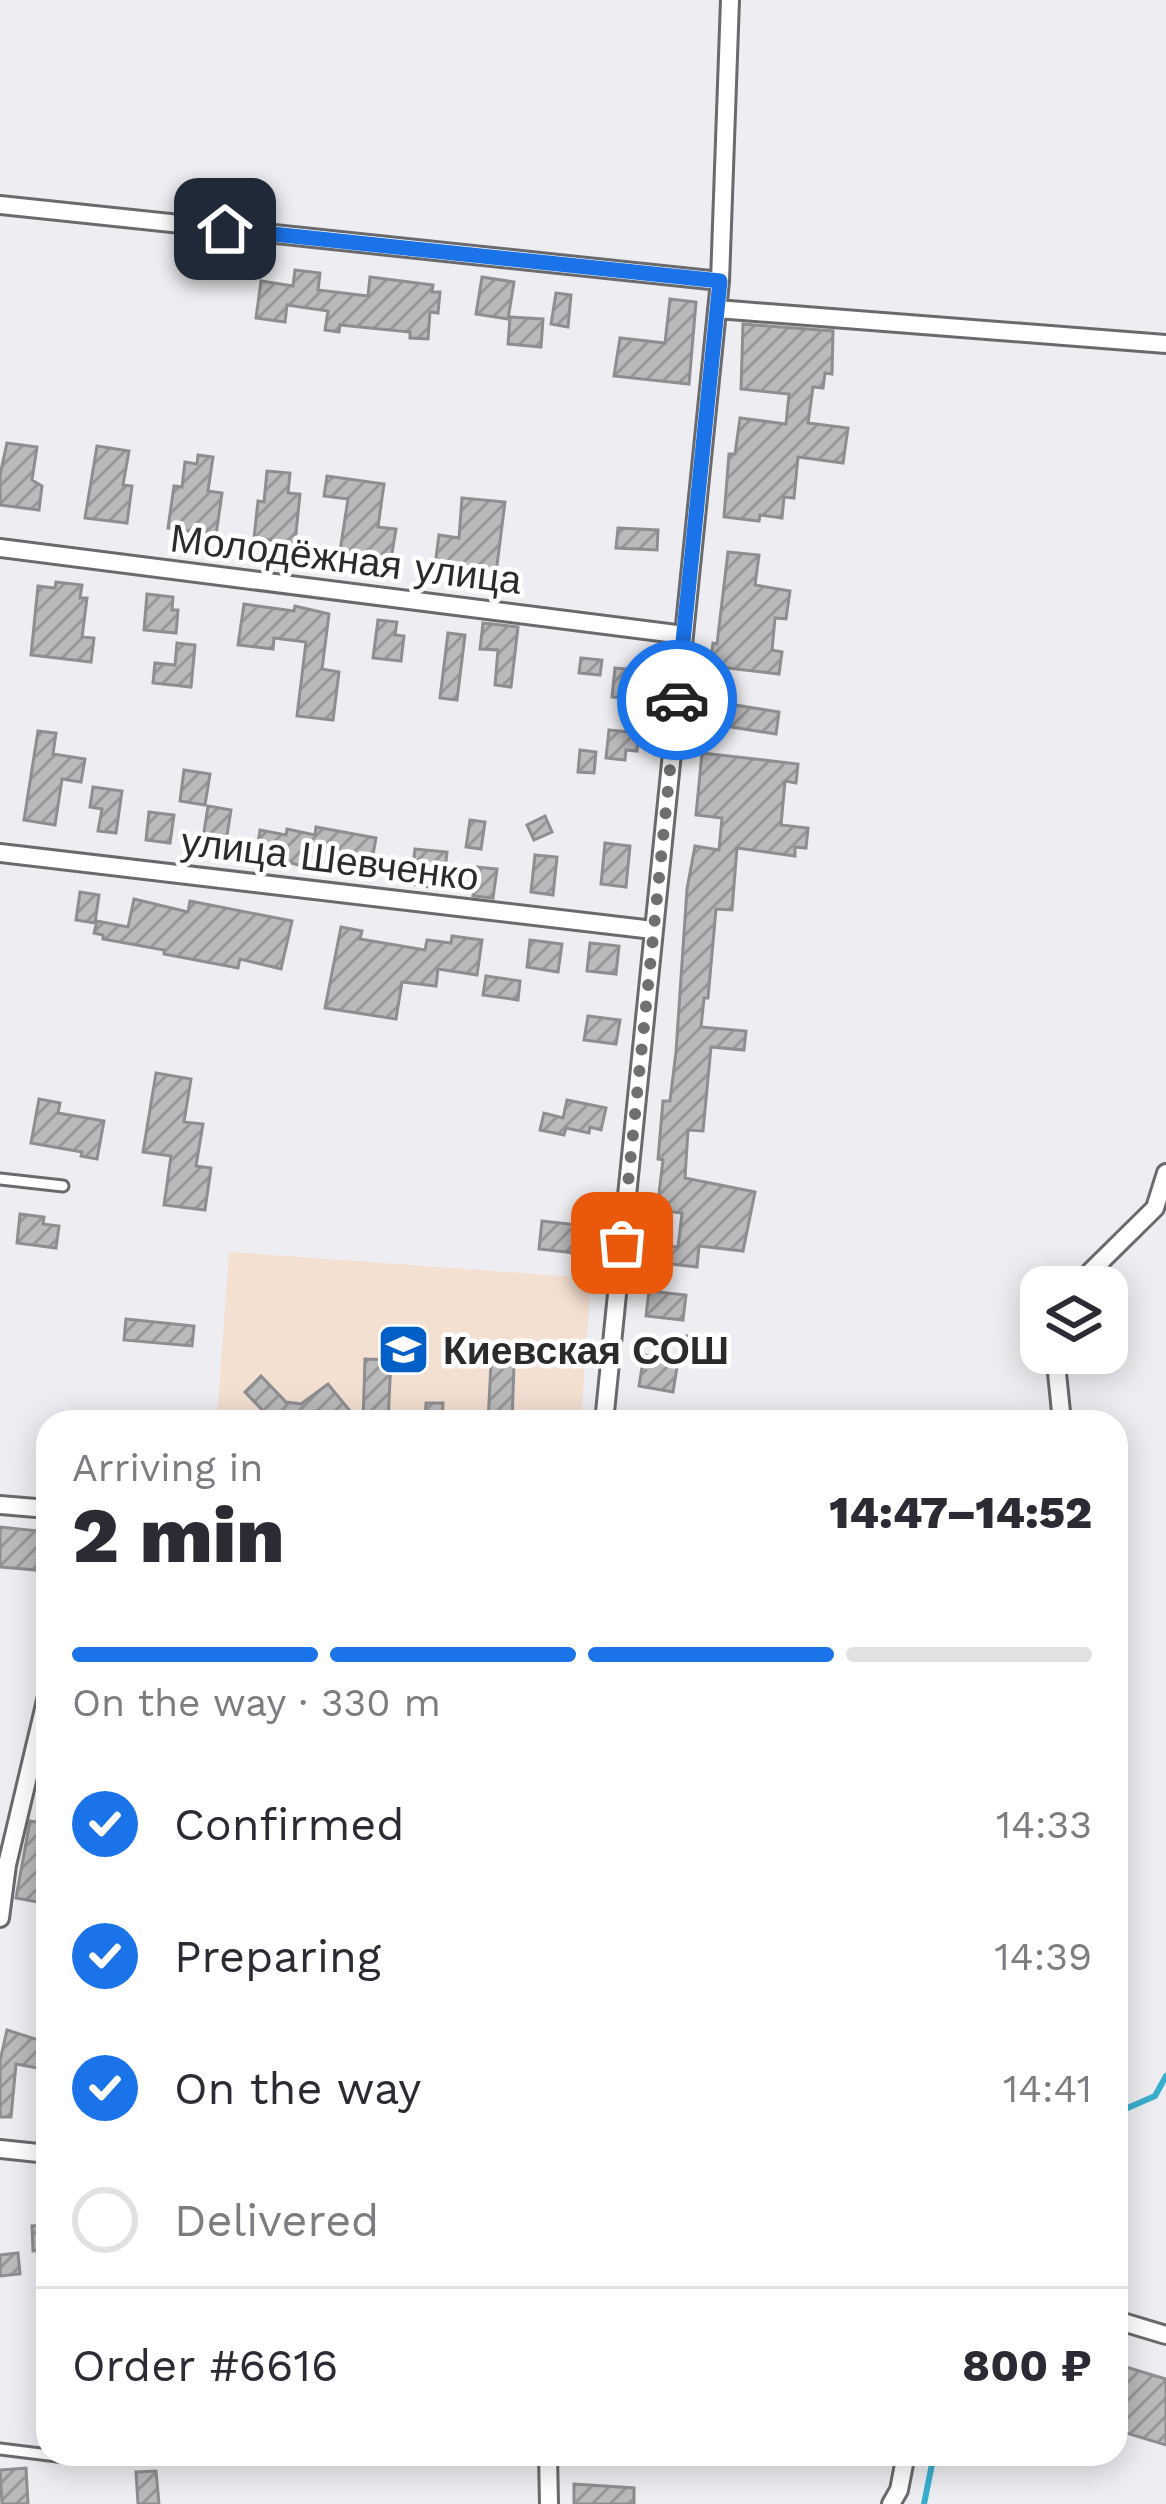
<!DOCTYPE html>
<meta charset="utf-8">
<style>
body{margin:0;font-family:"Work Sans",sans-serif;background:#f2f2f3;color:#2b2b33;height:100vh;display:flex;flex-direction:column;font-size:45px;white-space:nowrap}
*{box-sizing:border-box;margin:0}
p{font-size:39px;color:#7c7c81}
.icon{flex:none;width:66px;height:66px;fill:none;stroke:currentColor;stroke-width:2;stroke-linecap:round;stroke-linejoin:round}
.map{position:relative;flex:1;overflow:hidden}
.drawer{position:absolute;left:36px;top:1410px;width:1092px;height:1056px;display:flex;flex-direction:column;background:#fff;border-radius:36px;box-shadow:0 6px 30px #0003}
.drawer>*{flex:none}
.controls{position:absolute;left:1020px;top:1266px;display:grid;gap:24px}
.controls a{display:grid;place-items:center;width:108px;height:108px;border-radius:24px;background:#fff;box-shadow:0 6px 30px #0003;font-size:60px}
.pin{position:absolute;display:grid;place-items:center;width:102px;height:102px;color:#fff;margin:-51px;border-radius:24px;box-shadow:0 6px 18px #0006}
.courier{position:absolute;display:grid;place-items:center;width:120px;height:120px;margin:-60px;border:9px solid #1a73e8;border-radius:50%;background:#fff;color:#222;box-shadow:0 3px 15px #0007}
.head em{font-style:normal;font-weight:800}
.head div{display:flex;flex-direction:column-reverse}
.head{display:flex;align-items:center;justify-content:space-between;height:204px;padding:0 36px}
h1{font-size:78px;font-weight:800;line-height:90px}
.bar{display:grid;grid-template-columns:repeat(4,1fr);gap:18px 12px;align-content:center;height:144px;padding:0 36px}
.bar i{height:15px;border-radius:9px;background:#e1e1e2}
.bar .selected{background:#1a73e8}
.bar p{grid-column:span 4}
.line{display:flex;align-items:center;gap:30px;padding:0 36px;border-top:3px solid #e1e1e2}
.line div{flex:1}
ol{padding:0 36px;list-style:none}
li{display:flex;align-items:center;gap:36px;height:132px}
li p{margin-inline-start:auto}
li .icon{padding:12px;border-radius:50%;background:#1a73e8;color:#fff;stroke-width:4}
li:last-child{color:#7c7c81}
li i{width:66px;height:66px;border:6px solid #e1e1e2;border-radius:50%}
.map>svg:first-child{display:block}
.education{fill:#f4e0d1}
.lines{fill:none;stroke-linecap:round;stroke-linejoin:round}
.stream{stroke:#38afce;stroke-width:6}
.building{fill:url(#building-hatch);stroke:#8e8d90;stroke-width:3}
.lane-casing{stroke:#6a696c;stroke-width:15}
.street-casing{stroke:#6a696c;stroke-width:22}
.lane{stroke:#fff;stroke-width:9}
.street{stroke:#fff;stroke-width:16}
.done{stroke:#6f6e71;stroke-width:12;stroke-dasharray:0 21.6}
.route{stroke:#1a73e8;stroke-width:15}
.labels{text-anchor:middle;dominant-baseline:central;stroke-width:9;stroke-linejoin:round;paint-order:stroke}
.street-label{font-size:39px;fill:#2b2a2c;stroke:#fff}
.poi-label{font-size:39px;font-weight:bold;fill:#2b2a2c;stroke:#fff;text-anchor:start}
</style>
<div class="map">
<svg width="1166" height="2504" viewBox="0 0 1166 2504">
<defs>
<pattern id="building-hatch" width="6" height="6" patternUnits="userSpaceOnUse" patternTransform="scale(3)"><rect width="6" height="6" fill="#bab9bc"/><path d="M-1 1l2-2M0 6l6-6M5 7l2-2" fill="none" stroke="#979799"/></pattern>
</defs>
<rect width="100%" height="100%" fill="#eeedf1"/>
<!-- education -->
<path class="education" d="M229,1252L591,1278L581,1422H217Z"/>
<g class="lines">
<!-- stream -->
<path class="stream" d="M1116,2113L1155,2096L1166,2076
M924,2504L934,2454"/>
</g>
<!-- building -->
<path class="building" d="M295,270L320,273L318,290L368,296L370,277L433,285L432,292H440L438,313L430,312L428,339L410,338V332L340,325L339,332L325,330L328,311L287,305L285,322L256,318L261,281L293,286Z
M482,277L514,282L508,319L476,314Z
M556,293L571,295L568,327L551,324Z
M670,299L696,302L689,384L614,376L620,338L665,343Z
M510,317L543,319L541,347L508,344Z
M743,324L833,331L832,374L825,373L823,388L813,387L808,423L848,428L843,463L798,457L794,498L784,497L782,518L760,515L759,521L724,517L729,454H735L740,418L786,424L789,394L741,389Z
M7,443L37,447L32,480L42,486L39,510L0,505V475Z
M97,446L129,451L123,485L132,486L127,523L85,518Z
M198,455L213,457L208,491L222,493L216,535L168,528L174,486L182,487L185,462L197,464Z
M267,471L290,473L288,493L300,494L295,543L254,538L258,501L264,502Z
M327,476L384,484L378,527L396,529L391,559L340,551L348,499L324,496Z
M462,498L505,502L496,573L435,565L439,535L459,538Z
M618,528L658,530L657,550L616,548Z
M728,552L759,555L755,585L790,591L786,619L775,618L772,650L782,652L779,674L710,666L713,643L717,644Z
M56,582L82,585L80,598H87L82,637L94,638L91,662L31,655L38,586L55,588Z
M147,594L173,597L172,610H178L176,633L144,630Z
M244,604L294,611L295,606L329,614L322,669L339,672L333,720L297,716L306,642L274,638L273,649L238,645Z
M378,620L397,622L395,635L404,636L401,661L373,658Z
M483,623L518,627L511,687L495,685L498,650L480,649Z
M448,633L465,635L457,700L440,698Z
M177,643L195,645L191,687L153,683L155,663L175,665Z
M581,658L602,660L600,675L579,673Z
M615,668L647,671L644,700L612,697Z
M710,701L779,712L776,734L706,723Z
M609,730L639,733L637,751L626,750L625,760L606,758Z
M38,731L56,733L53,754L85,759L81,782L62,779L55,825L24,820Z
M580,750L596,752L594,773L578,772Z
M702,753L798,764L796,783L785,781L781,825L808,828L806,848L795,847V856L737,848L732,910L716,909L708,998H704L701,1027L746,1031L744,1050L711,1047L703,1131L688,1130L685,1178L755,1192L743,1251L699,1246L697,1267L653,1262L654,1245L678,1247L682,1213L657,1210L663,1160L658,1159L663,1101H670L676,1052L687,889L695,846L719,850L722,818L696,815Z
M184,770L210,774L205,805L180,801Z
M93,787L122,791L116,833L98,831L102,809L90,807Z
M208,806L231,810L225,848L202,845Z
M149,812L174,815L170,843L146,840Z
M545,816L552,832L534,840L527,825Z
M470,820L485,822L481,849L466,847Z
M316,827L376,838L369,876L309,868L277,859L276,868L255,864L260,830L286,835L287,829L315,835Z
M605,843L630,846L626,887L601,884Z
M415,849L447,852L443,889L411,884Z
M535,855L557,857L553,895L531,892Z
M477,867L497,869L493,898L473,896Z
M80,892L99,895L95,923L76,920Z
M134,899L188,912L190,901L292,921L281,969L240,959L238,968L164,954V950L103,939V935L94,933L97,921L128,927Z
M341,927L362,931L360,939L425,950L427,940L451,943L452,936L482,940L477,975L438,969L436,986L402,982L396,1019L325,1008Z
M530,940L562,944L558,972L527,967Z
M590,943L619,946L616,974L587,971Z
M486,976L520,981L518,1000L483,995Z
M588,1016L620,1020L616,1044L584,1040Z
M156,1073L191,1079L184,1122L203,1124L196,1166L211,1168L205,1210L164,1205L171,1156L143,1152Z
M39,1099L60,1103L58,1113L104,1121L97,1159L81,1156L82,1152L31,1143Z
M567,1100L606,1108L601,1130L590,1127L589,1133L566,1128L564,1135L540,1130L544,1113L563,1118Z
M20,1214L44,1217L43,1224L59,1226L56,1248L17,1243Z
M542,1221L587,1226L584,1254L539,1249Z
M649,1291L686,1295L683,1320L646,1316Z
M126,1319L194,1326L192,1346L124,1340Z
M687,1336L702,1338L701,1346H710L708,1362L685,1359Z
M644,1355L678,1361L673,1392L639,1386Z
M365,1359L391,1360L388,1422H363Z
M491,1364L514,1365L512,1422H488Z
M261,1376L286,1402L301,1404L328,1384L359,1422H268V1416L245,1392Z
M426,1403H443L442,1422H425Z
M0,1527L48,1532V1571L0,1567Z
M30,1821L48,1824V1862L38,1902L16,1898Z
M7,2030L48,2043V2070L16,2064L11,2117H0V2061Z
M48,2225V2250L33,2251L32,2226Z
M18,2253L20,2274L0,2276V2255Z
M1116,2364L1166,2379V2445L1116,2430Z
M26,2468L28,2504H2L0,2470Z
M156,2471L159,2504H138L136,2472Z
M574,2484L634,2488V2504H574Z"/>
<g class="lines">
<defs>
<path id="lane" d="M0,1179L63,1186
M0,2449L65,2457"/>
<path id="street" d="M0,205L720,281
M717,309L1166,344
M0,548L684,635
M0,853L653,930
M1075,1287L1155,1208L1166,1173
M1055,1353L1062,1422
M604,1422L720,281L730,0
M0,1505L48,1509
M0,1918L7,1865L48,1692
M0,2149L48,2154
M1116,2320L1166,2335
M548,2454L549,2504
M891,2504L899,2490L906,2454"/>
</defs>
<!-- lane casing -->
<use href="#lane" class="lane-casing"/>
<!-- street casing -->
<use href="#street" class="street-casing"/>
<!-- lane -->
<use href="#lane" class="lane"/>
<!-- street -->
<use href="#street" class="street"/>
</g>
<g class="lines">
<!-- done -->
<path class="done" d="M622,1243L677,700"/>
<!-- route -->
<path class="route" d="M225,229L720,281L677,700"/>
</g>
<!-- icons -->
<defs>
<symbol id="school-square" viewBox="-11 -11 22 22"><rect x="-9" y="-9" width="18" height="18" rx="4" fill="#015fc7" stroke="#fff"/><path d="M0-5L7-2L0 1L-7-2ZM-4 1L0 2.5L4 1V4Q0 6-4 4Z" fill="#fff"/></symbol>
</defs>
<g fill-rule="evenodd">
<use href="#school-square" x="374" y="1320" width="59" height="59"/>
</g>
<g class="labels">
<!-- street labels -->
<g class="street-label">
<text transform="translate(346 559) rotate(7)">Молодёжная улица</text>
<text transform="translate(330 859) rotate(7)">улица Шевченко</text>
</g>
<!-- poi labels -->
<g class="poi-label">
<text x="443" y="1350">Киевская СОШ</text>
</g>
</g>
</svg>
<div class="controls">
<a><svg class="icon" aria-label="layers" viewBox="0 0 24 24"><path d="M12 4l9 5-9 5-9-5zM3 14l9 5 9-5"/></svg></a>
</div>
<div class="pin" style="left:622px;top:1243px;background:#ea580c"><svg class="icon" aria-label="bag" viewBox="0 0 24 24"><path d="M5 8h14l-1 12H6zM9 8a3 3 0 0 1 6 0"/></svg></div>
<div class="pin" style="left:225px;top:229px;background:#1f2937"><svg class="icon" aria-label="home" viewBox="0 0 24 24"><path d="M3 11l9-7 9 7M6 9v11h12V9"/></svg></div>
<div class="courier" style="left:677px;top:700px"><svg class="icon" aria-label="car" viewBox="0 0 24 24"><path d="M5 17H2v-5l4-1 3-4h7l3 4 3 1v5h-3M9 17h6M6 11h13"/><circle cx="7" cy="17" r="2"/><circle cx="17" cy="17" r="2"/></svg></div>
<section class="drawer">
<div class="head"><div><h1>2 min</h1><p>Arriving in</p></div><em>14:47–14:52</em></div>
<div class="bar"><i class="selected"></i><i class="selected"></i><i class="selected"></i><i></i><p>On the way · 330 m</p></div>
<ol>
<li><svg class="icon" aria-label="check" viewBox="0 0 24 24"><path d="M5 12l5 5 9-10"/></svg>Confirmed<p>14:33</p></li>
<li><svg class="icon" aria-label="check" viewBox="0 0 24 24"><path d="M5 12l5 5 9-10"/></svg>Preparing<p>14:39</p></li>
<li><svg class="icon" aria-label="check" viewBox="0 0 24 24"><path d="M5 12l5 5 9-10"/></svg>On the way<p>14:41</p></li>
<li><i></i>Delivered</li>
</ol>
<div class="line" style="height:156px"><div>Order #6616</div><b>800 ₽</b></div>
</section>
</div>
